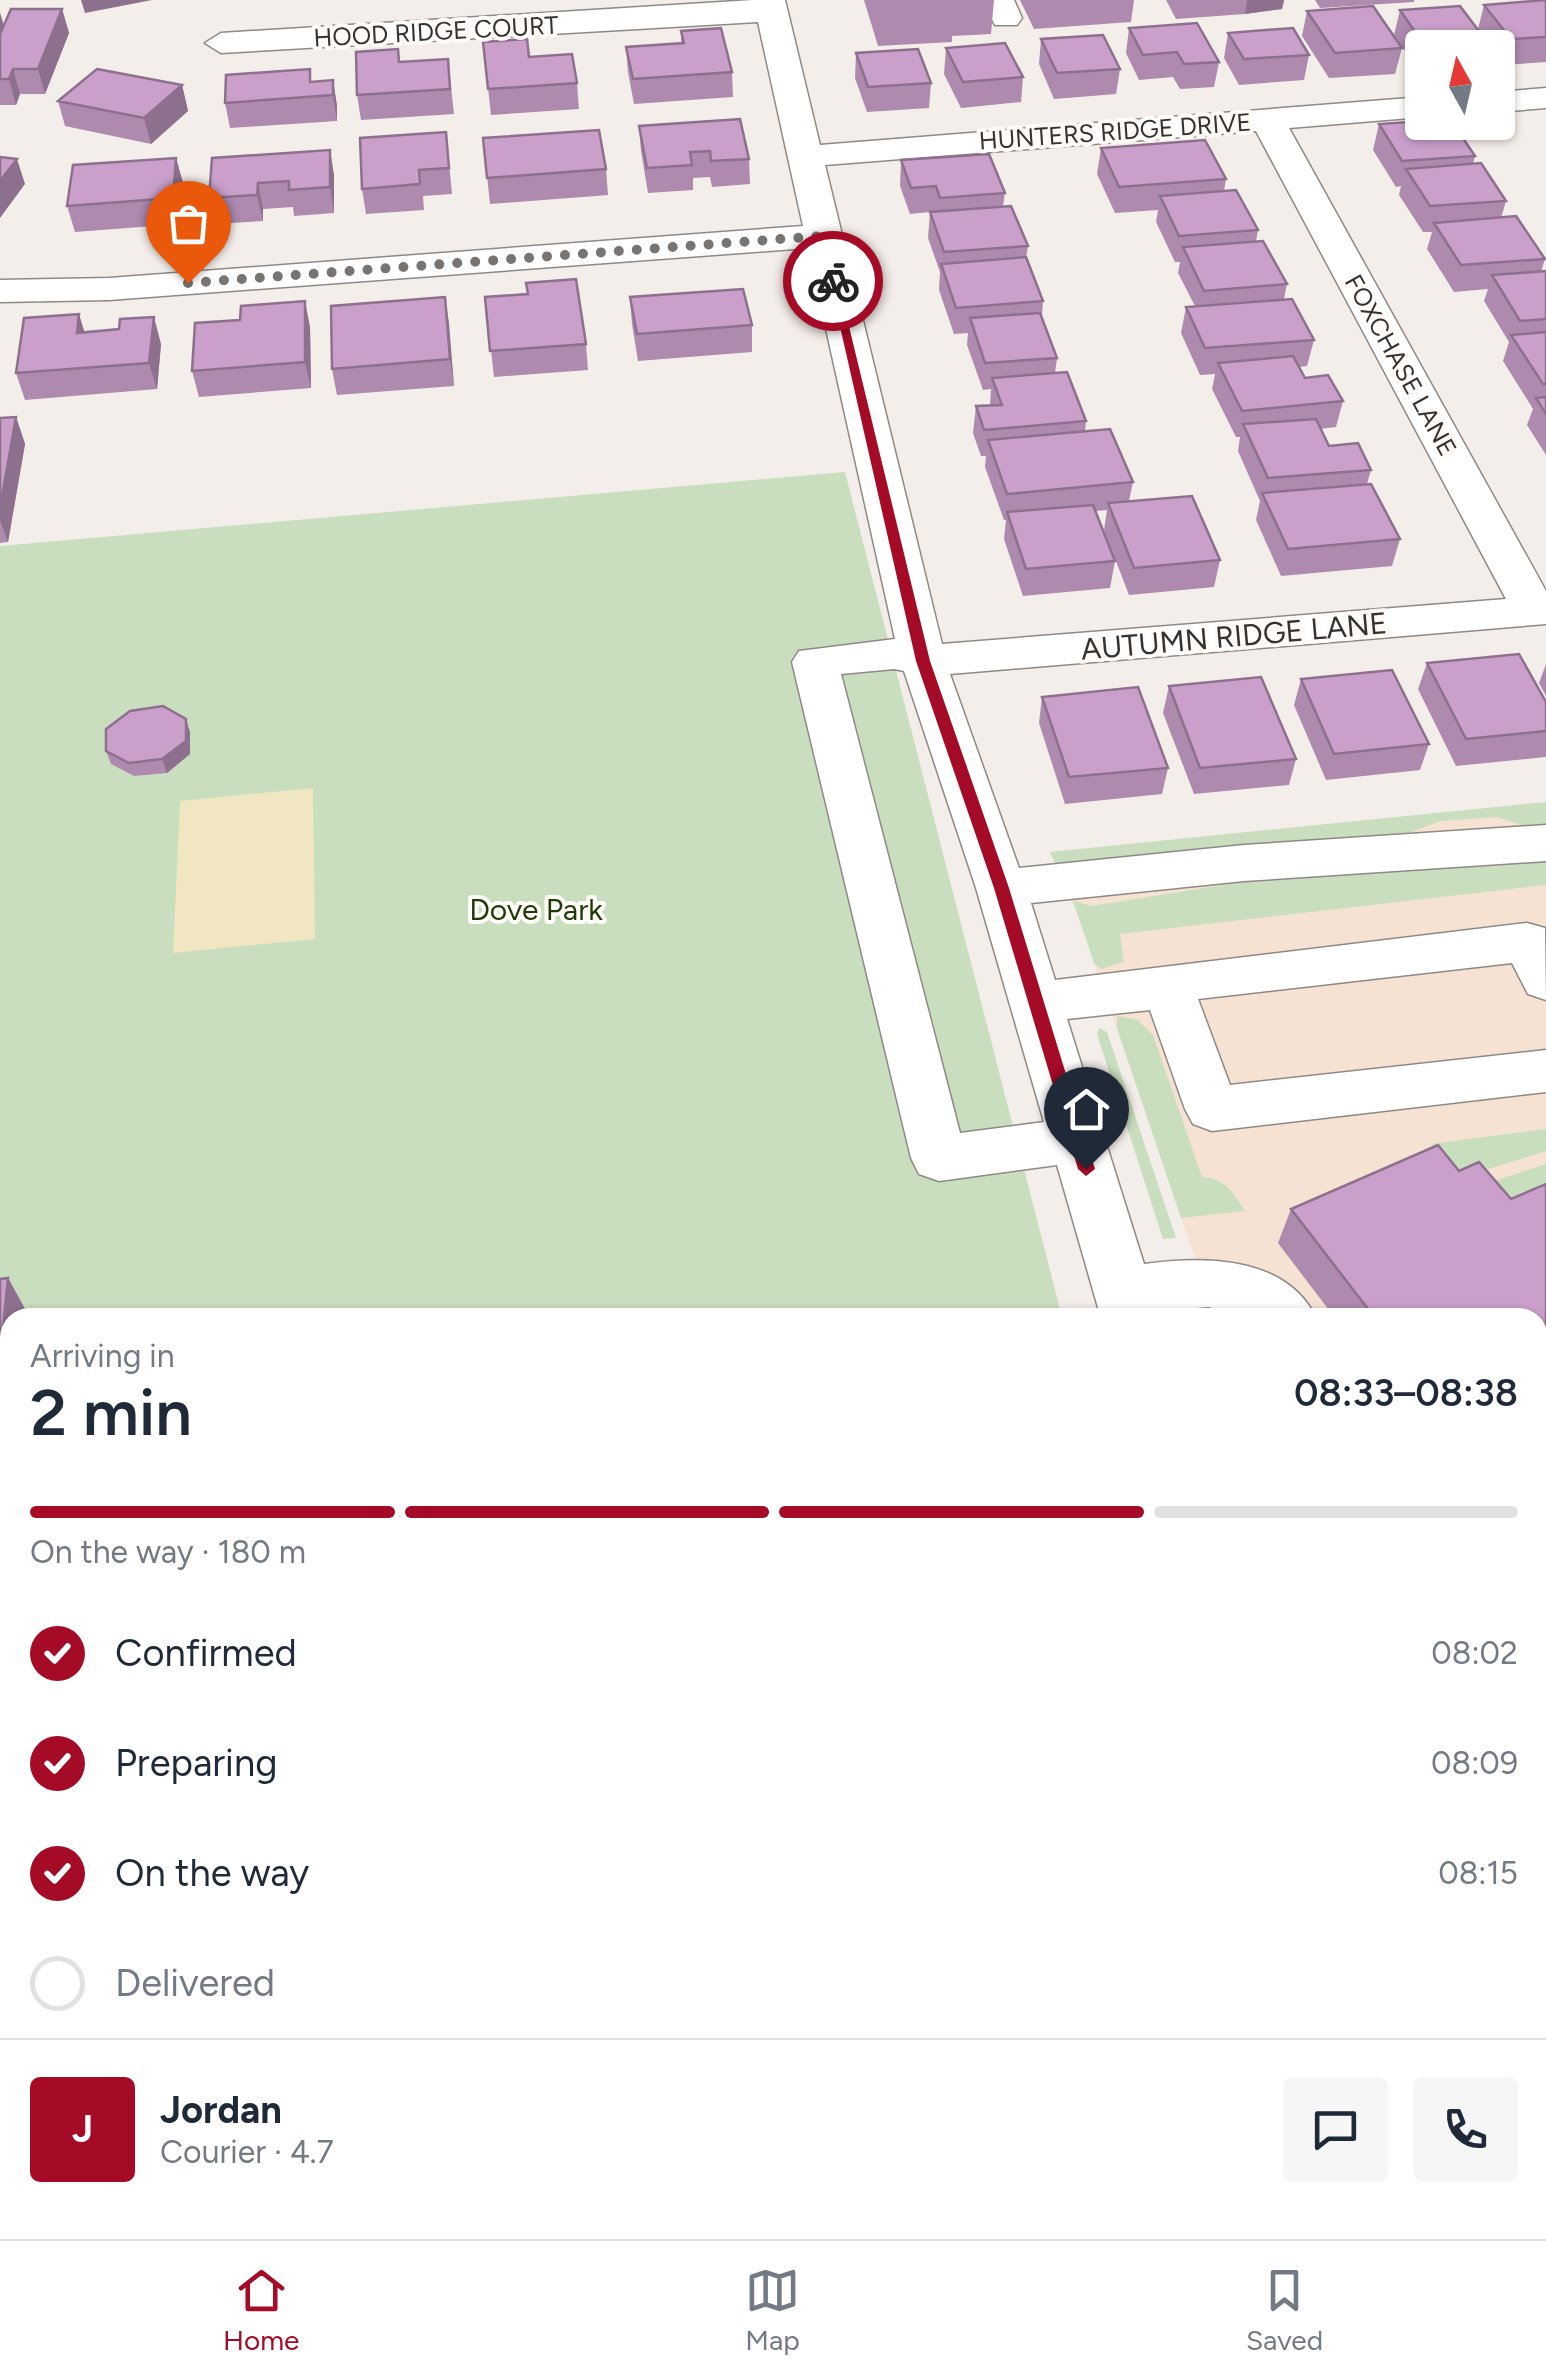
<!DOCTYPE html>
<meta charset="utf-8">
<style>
body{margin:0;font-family:Figtree,sans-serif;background:#f6f6f7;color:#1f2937;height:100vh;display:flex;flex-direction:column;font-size:38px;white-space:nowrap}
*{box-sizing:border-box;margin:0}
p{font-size:32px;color:#747a83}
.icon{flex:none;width:55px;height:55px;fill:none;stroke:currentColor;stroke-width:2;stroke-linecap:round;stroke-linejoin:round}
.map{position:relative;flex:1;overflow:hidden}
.sheet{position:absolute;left:0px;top:1308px;width:1548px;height:932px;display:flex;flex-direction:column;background:#fff;border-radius:30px 30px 0 0;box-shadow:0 2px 8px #0004}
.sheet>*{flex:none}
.needle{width:65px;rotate:352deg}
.fabs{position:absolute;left:1405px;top:30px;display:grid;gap:20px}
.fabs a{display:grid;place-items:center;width:110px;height:110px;border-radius:10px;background:#fff;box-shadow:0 2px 8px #0004;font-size:50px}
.pin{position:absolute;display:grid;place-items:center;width:85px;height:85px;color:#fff;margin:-102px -42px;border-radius:50% 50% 50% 0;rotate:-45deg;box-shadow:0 0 10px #0007}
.pin .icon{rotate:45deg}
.courier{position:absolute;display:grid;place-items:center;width:100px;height:100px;margin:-50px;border:8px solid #a50b26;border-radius:50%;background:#fff;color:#222;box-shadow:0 2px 12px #0007}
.summary em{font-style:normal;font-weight:600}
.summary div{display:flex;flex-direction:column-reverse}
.summary{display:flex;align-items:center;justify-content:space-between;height:170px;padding:0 30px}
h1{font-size:65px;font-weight:600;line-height:75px}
.bar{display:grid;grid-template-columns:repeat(4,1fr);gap:15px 10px;align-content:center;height:120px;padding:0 30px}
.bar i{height:12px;border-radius:8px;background:#e0e1e3}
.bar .current{background:#a50b26}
.bar p{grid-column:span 4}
.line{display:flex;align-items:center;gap:25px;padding:0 30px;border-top:2px solid #e0e1e3}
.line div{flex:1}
.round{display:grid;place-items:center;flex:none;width:105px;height:105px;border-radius:10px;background:#f6f6f7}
ol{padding:0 30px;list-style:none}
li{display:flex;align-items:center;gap:30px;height:110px}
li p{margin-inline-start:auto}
li .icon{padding:10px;border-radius:50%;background:#a50b26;color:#fff;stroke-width:4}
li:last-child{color:#747a83}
li i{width:55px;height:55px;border:5px solid #e0e1e3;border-radius:50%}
.dock{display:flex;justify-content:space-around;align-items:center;height:140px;border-top:2px solid #e0e1e3;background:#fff;font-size:28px;color:#747a83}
.dock a{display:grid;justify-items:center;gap:5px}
.dock .current{color:#a50b26}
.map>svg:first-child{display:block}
.education{fill:#f5e2d2}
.green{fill:#c9debe}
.sand{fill:#f0e6c1}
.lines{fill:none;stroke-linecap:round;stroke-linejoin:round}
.minor-casing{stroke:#8f8985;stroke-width:3}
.minor{fill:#fff;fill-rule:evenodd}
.wall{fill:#ae8aae}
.shaded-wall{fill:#8d708d}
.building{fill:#caa0ca;stroke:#8d708d;stroke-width:2.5}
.route{fill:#a50b26}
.done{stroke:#787472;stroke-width:10;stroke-dasharray:0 18}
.labels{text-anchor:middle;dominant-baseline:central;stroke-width:8;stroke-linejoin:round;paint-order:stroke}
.far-street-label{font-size:25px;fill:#353331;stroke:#fffcfa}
.street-label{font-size:30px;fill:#353331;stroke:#fffcfa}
.park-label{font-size:30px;fill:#1e3b06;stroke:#fffcfa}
</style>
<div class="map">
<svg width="1546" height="2239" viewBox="0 0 1546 2239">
<rect width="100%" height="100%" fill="#f4eeea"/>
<!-- education -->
<path class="education" d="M1546,802V2239H1524L1521,2230H1538V1318L1215,1317L1076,910L1050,852Z"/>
<!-- green -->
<path class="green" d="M845,472L1062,1317L10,1318V2230H1307L1309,2239H0V546Z
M1546,802V833L1497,817L1440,821L1391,840L1056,865L1050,852Z
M1546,852V885L1120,934L1124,962L1101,969L1094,963L1073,901L1092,906L1254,880Z
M1117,1016L1138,1020L1153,1035L1202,1177C1224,1177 1234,1194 1245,1211L1181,1218L1117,1028Z
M1099,1028L1107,1032L1176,1238L1163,1239L1097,1034Z
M1546,1129V1151L1447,1182L1431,1144Z
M1546,1164V1210L1454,1194Z
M1538,1917L1546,1918V2168L1538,2165Z"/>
<!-- sand -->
<path class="sand" d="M313,788L315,939L173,953L180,801Z"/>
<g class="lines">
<defs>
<path id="minor" d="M753,0H785L820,145L1422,97V117L1289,128L1546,591V624L950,674L1019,868L1244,845L1546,825V861L1244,881L1031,903L1055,980L1527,923L1545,928L1546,1000L1528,994L1512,963L1198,999L1230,1085L1546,1050V1092L1212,1131L1193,1124L1185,1109L1150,1010L1067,1019L1144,1264C1202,1256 1286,1255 1316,1318H1241L1209,1307L1158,1311L1160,1318H1101L1057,1165L939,1181L919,1174L911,1158L792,662L799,651L895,639L808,248L109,300L0,302V280L109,278L803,226L758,22L221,53L205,43L221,33ZM1256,131L1506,599L942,644L825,165ZM894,669L904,671L976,888L1044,1122L960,1133L841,674Z
M982,0H1014L1022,18L1017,25H995Z
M1546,88V108L1498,112V92Z
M1538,1859H1546V1929H1538Z
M1367,2230H1445L1448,2239H1370Z"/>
</defs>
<!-- minor casing -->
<use href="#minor" class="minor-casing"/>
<!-- minor -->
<use href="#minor" class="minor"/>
</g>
<!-- wall -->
<path class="wall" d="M864,0H994L991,34L952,36V42L878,46Z
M1020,0H1134L1131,22L1034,29Z
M1166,0H1284L1282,9L1245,14L1176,19Z
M1315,0H1414V2L1320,8Z
M1546,0V62L1504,65L1498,56V48H1491L1478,29L1484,5Z
M62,9L69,33L45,94H20L16,105H0V13L4,25Z
M1400,10L1487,42L1485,48H1422V71H1419L1394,35Z
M1307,11L1402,48L1395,74L1329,78L1302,36Z
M1129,28L1219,62L1214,87L1180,89L1173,77L1139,80L1126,53Z
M681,31L732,72L733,97L634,104L628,72L626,47L681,43Z
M1228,33L1309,55L1304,80L1239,85L1224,58Z
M1041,39L1120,69L1116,94L1054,99L1039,64Z
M483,42L529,57L577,83L579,109L491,115Z
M946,48L1023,77L1021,102L961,108L944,74Z
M398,49L400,62L448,59L454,114L361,120L357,95Z
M856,53L931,83L929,108L867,112L855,78Z
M333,80L337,106V121L230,128L225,103L312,82Z
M182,85L188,111L151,144L65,126L58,101Z
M1379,124L1475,156L1473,164L1506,201L1501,218L1545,259L1541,272L1546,271V455L1527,425L1533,409L1503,361L1509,342L1484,301L1488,289L1454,292L1427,249L1432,232H1423L1399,195L1401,186L1396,187L1373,150Z
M639,126L749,159L750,184L712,187L710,177L693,178V190L648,193L641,151Z
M446,132L452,194L423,196L424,210L366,214L362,189Z
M483,138L606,169L608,195L490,204Z
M1101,148L1226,179L1224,191L1258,230L1256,241L1287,284L1284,299L1314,340L1307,366L1299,367L1305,378L1343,401L1336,427L1320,429L1329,446L1371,470L1367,484L1400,539L1392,566L1281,576L1256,520L1260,501L1238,451L1240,437H1236L1212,389L1215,374L1200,375L1181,333L1186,307L1195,306L1178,273L1180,262H1175L1156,222L1158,210L1115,213L1097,174Z
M330,150L334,176V213L294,216L293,207L263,209V221L215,224L209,198Z
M176,158L183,183L180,224L75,232L67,206Z
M901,160L1005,193L1003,206L1028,246L1026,258L1043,301L1042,316L1057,358L1055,373L1086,421L1085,432L1133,482L1129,501L1220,560L1214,587L1129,595L1104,530L1107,510L1096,511L1115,561L1110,588L1023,596L1004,539L1006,520H1004L985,467L986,456H981L973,433L976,406L990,405L991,389L983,390L967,345L968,333L954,334L939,290L940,272L928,238L930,212L910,214L900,186Z
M445,297L454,386L337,395L332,369Z
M485,297L586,344L588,370L494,377Z
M630,297L752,325V352L638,361L632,324Z
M240,320L310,327L311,388L199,397L192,371Z
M84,332L161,344L157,389L25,400L16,373Z
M16,417L25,444L8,542L0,543V418Z
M1427,663L1546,702V757L1456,766L1418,689Z
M1546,664V696L1539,683Z
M1301,679L1429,744L1420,770L1326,780L1294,705Z
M1169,686L1296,759L1289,785L1194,794L1163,713Z
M1042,697L1168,768L1162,794L1065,804L1039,723Z
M190,732V754L167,773L134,776L111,764L106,751Z
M1459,1171L1511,1199L1546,1184V1788L1538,1793V1318H1335L1278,1243L1291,1209Z
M8,1278L30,1318H10V1454L0,1455V1279Z"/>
<!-- shaded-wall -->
<path class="shaded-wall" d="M81,0H152L85,13Z
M1247,0H1284L1282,9L1245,14Z
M62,9L69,33L45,94L38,69Z
M0,13L7,38L0,52Z
M13,69L20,94L16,105L9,79Z
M333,80L337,106V121L333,95Z
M182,85L188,111L151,144L144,118Z
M330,150L334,176V213L330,187Z
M176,158L183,183L180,224L173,198Z
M17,159L25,184L0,218V181Z
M258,183L263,209V221L257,195Z
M445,297L449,323L454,386L450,359Z
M305,301L310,327L311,388L305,362Z
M79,314L87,340L77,333Z
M154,317L161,344L157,389L149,363Z
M16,417L25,444L8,542L0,520V508Z
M186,719L190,732V754L167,773L162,759Z
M8,1278L30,1318H10V1438L0,1423V1358Z
M1546,1776V1788L1538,1793V1780Z"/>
<!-- building -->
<path class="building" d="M1546,0V37L1511,39L1484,5Z
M1373,6L1402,48L1335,53L1307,11Z
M1460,6L1487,42L1425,46L1400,10Z
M11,9H62L38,69H13L9,79H0V34Z
M1197,23L1219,62L1184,64L1177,52L1143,55L1129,28Z
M721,28L732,72L633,79L626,47L684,43L681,31Z
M1293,28L1309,55L1244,59L1228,33Z
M1103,35L1120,69L1057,73L1041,39Z
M527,39L529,57L572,54L577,83L488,89L483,42Z
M1005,43L1023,77L963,82L946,48Z
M398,49L399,62L448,59L450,89L357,95L356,52Z
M918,49L931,83L868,87L856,53Z
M97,69L182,85L144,118L58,101Z
M310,69V82L333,80V95L225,103L226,75Z
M740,119L749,159L711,161L710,151L690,152L692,165L647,168L639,126Z
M1422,121V122H1452L1475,156L1402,161L1379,124Z
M599,130L606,169L487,178L483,138Z
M446,132L449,168L419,170L420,184L362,189L360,138Z
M1205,140L1226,179L1119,187L1101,148Z
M330,150V187L289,190V181L258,183L257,195L209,198L212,158Z
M989,154L1005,193L940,198L936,186L911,188L901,160Z
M0,157L17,159L0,181Z
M176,158L173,198L67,206L73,165Z
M1481,163L1506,201L1430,206L1406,169Z
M1236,190L1258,230L1179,236L1160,196Z
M1011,206L1028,246L944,252L930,212Z
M1516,216L1545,259L1461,265L1434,223Z
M1263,241L1287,284L1204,291L1183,247Z
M1026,257L1043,301L956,308L941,264Z
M1546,271V319L1520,321L1492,275Z
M576,279L586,344L490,351L485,297L528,294L526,283Z
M743,289L752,325L637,334L630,297Z
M445,297L450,359L332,369L331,306Z
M1292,299L1314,340L1205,348L1186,307Z
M305,301V362L192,371L195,323L240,320L241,306Z
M1040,313L1057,358L985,363L970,318Z
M79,314L77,333L119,329L120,319L154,317L149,363L16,373L24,318Z
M1546,332V384H1543L1511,335Z
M1293,356L1305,378L1328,375L1343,401L1242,411L1218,363Z
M1067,372L1086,421L984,430L976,406L1002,405L992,378Z
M1546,397V414L1536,398Z
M16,417L0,508V418Z
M1316,419L1329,446L1358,443L1371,470L1268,478L1243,424Z
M1110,429L1133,482L1007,494L988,440Z
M1371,484L1400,539L1288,549L1262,493Z
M1192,496L1220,560L1134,568L1108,503Z
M1093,505L1115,561L1026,569L1007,512Z
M1519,654L1546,702V731L1466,739L1427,663Z
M1392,670L1429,744L1334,754L1301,679Z
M1261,677L1296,759L1200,768L1169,686Z
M1138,687L1168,768L1069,777L1042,697Z
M163,706L186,719V741L162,759L129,763L106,751V729L130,711Z
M1438,1145L1459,1171L1479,1162L1511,1199L1546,1184V1776L1538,1780V1318H1375L1291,1209Z
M8,1278L0,1358V1279Z"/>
<!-- route -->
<path class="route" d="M829,278L838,281L930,661L1009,888L1095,1169L1086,1176L1078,1169L994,888L916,661Z"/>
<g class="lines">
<!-- done -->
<path class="done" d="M188,283L822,236L833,281"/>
</g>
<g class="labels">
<!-- far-street labels -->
<g class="far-street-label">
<text transform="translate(436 31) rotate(-3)">HOOD RIDGE COURT</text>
<text transform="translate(1115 131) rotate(-4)">HUNTERS RIDGE DRIVE</text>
<text transform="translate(1401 365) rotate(61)">FOXCHASE LANE</text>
</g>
<!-- street labels -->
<g class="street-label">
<text transform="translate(1234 636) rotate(-5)">AUTUMN RIDGE LANE</text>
</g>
<!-- park labels -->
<g class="park-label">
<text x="536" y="909">Dove Park</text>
</g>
</g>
</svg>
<div class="fabs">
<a><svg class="needle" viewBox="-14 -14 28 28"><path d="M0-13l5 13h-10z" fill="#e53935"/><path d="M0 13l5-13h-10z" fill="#747a83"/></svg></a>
</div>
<div class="pin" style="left:188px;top:283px;background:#ea580c"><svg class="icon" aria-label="bag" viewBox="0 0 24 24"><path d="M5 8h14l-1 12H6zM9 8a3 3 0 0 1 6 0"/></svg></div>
<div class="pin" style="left:1086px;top:1169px;background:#1f2937"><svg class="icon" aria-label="home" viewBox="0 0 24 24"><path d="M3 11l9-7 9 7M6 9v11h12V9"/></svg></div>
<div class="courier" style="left:833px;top:281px"><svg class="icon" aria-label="bike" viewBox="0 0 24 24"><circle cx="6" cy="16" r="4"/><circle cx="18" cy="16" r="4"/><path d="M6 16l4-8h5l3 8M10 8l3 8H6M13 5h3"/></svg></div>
<section class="sheet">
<div class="summary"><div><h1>2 min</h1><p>Arriving in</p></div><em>08:33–08:38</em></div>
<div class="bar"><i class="current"></i><i class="current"></i><i class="current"></i><i></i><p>On the way · 180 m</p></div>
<ol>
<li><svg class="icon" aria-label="check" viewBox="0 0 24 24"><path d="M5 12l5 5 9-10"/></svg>Confirmed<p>08:02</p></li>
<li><svg class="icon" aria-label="check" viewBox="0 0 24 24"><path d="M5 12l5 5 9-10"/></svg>Preparing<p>08:09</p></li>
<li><svg class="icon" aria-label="check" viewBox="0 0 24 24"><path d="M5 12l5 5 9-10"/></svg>On the way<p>08:15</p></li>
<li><i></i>Delivered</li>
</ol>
<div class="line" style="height:180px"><b class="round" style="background:#a50b26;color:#fff">J</b><div><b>Jordan</b><p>Courier · 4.7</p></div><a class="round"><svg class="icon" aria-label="chat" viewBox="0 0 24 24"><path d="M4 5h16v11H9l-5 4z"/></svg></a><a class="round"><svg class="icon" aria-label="phone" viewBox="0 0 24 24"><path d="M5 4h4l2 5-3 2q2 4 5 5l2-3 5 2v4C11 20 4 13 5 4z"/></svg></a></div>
</section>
</div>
<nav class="dock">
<a class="current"><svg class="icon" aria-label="home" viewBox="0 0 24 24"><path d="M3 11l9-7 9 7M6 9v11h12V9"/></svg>Home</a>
<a><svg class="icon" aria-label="map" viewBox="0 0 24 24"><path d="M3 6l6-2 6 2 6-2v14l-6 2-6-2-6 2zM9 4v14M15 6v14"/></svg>Map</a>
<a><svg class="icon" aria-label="saved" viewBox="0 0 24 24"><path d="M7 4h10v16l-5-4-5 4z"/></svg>Saved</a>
</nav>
